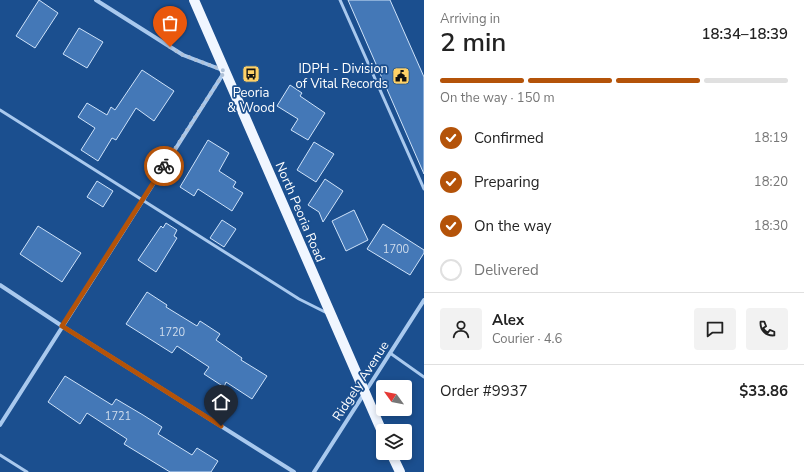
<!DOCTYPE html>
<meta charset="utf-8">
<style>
body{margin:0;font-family:"Nunito Sans",sans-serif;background:#f2f2f2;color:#222;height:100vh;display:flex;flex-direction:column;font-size:15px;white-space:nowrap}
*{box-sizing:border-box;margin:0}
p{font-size:13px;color:#767676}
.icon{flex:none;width:22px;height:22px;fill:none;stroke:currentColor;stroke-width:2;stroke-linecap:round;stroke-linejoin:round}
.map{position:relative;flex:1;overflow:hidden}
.side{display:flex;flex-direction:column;background:#fff;width:380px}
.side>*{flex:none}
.needle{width:26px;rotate:303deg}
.fabs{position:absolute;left:376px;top:380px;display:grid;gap:8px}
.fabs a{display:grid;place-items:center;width:36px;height:36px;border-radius:4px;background:#fff;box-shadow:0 2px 6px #0003;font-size:20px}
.pin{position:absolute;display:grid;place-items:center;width:34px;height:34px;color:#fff;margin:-41px -17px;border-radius:50% 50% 50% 0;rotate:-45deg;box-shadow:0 0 4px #0007}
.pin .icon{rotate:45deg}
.courier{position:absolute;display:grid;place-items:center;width:40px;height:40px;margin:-20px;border:3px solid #b45309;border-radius:50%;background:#fff;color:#222;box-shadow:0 1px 5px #0007}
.headline em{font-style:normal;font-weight:600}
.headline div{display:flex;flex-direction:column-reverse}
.headline{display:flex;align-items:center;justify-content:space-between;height:68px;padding:0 16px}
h1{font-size:26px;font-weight:600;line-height:30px}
.bar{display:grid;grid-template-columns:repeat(4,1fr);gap:6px 4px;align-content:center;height:48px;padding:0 16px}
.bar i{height:5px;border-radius:3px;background:#e0e0e0}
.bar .active{background:#b45309}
.bar p{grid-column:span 4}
.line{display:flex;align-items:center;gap:10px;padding:0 16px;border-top:1px solid #e0e0e0}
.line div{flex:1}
.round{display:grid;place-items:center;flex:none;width:42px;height:42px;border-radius:4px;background:#f2f2f2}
ol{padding:0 16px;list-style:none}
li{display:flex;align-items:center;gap:12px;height:44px}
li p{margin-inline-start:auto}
li .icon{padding:4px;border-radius:50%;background:#b45309;color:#fff;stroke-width:4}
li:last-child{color:#767676}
li i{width:22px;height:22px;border:2px solid #e0e0e0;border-radius:50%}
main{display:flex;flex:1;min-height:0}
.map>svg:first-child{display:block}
.building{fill:#4478b7;stroke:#cfe3fa}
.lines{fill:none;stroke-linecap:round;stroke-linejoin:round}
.lane{stroke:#a9c9ee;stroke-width:3}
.street{stroke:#a9c9ee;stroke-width:4}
.primary{stroke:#f0f6ff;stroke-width:10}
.done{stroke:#afc1d8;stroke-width:4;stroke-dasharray:0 7.2}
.route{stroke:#b45309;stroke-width:5}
.labels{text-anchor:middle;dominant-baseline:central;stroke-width:3.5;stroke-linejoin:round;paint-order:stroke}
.number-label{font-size:11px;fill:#d0dded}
.poi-label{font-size:13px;fill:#fff;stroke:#1b4f8f;text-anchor:end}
.street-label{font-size:13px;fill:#fff;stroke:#1b4f8f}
</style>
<main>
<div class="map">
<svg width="424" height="472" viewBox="0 0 424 472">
<rect width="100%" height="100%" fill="#1b4f8f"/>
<!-- building -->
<path class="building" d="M39,0L58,13L35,48L16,36Z
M348,0H390L424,77V174Z
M79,28L103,42L87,68L63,54Z
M142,70L174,91L154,121L136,108L116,140L112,138L98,161L81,150L95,128L78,117L87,103L107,115L111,107L115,110Z
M290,85L302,93L300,96L325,113L308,140L291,130L298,119L277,106Z
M208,140L229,153L219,171L236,182L233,187L243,193L232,211L198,189L194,196L180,187Z
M314,142L334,154L316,182L297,170Z
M325,179L343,191L323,222L319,212L308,205Z
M97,181L113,191L103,207L87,197Z
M354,210L368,240L346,251L332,221Z
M222,220L236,229L224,247L210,238Z
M166,223L177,230L174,236L177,238L156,272L138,260L161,226L163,228Z
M383,224L424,250V253L410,275L367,249Z
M38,226L81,253L62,282L20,254Z
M147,292L167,305L166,307L197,326L200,321L220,334L216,340L242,358L241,360L267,376L252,399L226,382L224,387L204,374L209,367L177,346L172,353L126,324Z
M65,376L112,405L116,399L143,415L162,427L158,434L192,455L197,448L218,461L211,472H170L124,444L127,439L87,413L80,424L48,402Z"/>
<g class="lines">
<!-- lane -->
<path class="lane" d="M340,0L424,189
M0,110L299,299L327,313
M390,353L424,377
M0,455L27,472"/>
<!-- street -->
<path class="street" d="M0,285L62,326L294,472
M0,425L225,71L183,55L96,0
M314,472L424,300"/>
<!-- primary -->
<path class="primary" d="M194,0L383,434
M391,453L400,472"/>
</g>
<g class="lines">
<!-- done -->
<path class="done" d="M164,166L225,71L183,55L170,47"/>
<!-- route -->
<path class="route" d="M164,166L62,326L221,426"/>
</g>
<!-- icons -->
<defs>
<symbol id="bus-square" viewBox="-11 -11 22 22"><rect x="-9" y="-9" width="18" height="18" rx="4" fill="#ffd166" stroke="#1b4f8f"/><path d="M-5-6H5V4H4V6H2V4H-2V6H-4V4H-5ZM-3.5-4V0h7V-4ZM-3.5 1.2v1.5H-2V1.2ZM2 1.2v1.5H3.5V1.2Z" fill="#111"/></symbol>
<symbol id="civic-square" viewBox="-11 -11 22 22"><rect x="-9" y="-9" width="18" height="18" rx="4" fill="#ffd166" stroke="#1b4f8f"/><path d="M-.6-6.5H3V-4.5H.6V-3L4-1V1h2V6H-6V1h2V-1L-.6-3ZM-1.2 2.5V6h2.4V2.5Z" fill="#111"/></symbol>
</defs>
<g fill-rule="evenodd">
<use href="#bus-square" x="241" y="64" width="20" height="20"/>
<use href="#civic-square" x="391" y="66" width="20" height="20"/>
</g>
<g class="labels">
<!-- number labels -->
<g class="number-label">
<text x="396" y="249">1700</text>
<text x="172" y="332">1720</text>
<text x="118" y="416">1721</text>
</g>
<!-- poi labels -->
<g class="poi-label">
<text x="388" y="69">IDPH - Division<tspan x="388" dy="15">of Vital Records</tspan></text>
<text x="251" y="93" text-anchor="middle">Peoria<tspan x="251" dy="15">&amp; Wood</tspan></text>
</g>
<!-- street labels -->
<g class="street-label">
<text transform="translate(300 212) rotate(67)">North Peoria Road</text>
<text transform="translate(361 381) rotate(-57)">Ridgely Avenue</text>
</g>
</g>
</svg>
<div class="fabs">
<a><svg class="needle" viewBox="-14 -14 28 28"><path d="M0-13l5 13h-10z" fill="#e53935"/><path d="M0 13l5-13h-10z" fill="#767676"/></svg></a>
<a><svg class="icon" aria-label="layers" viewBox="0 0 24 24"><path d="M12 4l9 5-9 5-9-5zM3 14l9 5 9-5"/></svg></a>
</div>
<div class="pin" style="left:170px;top:47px;background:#ea580c"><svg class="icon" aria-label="bag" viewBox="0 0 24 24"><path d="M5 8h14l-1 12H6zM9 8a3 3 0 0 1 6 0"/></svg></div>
<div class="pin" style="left:221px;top:426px;background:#1f2937"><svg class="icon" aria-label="home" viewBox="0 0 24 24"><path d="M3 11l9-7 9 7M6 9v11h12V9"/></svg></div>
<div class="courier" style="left:164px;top:166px"><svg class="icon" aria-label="bike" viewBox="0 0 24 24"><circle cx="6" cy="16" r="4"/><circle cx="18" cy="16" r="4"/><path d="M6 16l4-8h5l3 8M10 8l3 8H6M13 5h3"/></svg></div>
</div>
<section class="side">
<div class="headline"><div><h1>2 min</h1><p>Arriving in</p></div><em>18:34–18:39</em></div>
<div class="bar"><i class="active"></i><i class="active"></i><i class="active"></i><i></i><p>On the way · 150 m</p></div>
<ol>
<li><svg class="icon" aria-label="check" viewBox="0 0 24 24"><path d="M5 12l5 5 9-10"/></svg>Confirmed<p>18:19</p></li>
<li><svg class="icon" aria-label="check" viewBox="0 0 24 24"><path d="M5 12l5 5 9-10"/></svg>Preparing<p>18:20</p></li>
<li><svg class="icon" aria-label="check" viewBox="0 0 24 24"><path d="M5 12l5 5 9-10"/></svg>On the way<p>18:30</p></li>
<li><i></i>Delivered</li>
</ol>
<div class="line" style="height:72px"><a class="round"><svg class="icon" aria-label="person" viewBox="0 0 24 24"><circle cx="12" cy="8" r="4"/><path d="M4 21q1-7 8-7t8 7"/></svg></a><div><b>Alex</b><p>Courier · 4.6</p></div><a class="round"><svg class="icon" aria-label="chat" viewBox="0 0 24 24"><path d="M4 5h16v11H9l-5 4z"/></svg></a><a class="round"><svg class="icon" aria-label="phone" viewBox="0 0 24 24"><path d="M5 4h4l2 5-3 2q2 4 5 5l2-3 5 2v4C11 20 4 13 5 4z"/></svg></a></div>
<div class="line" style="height:52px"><div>Order #9937</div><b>$33.86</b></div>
</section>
</main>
